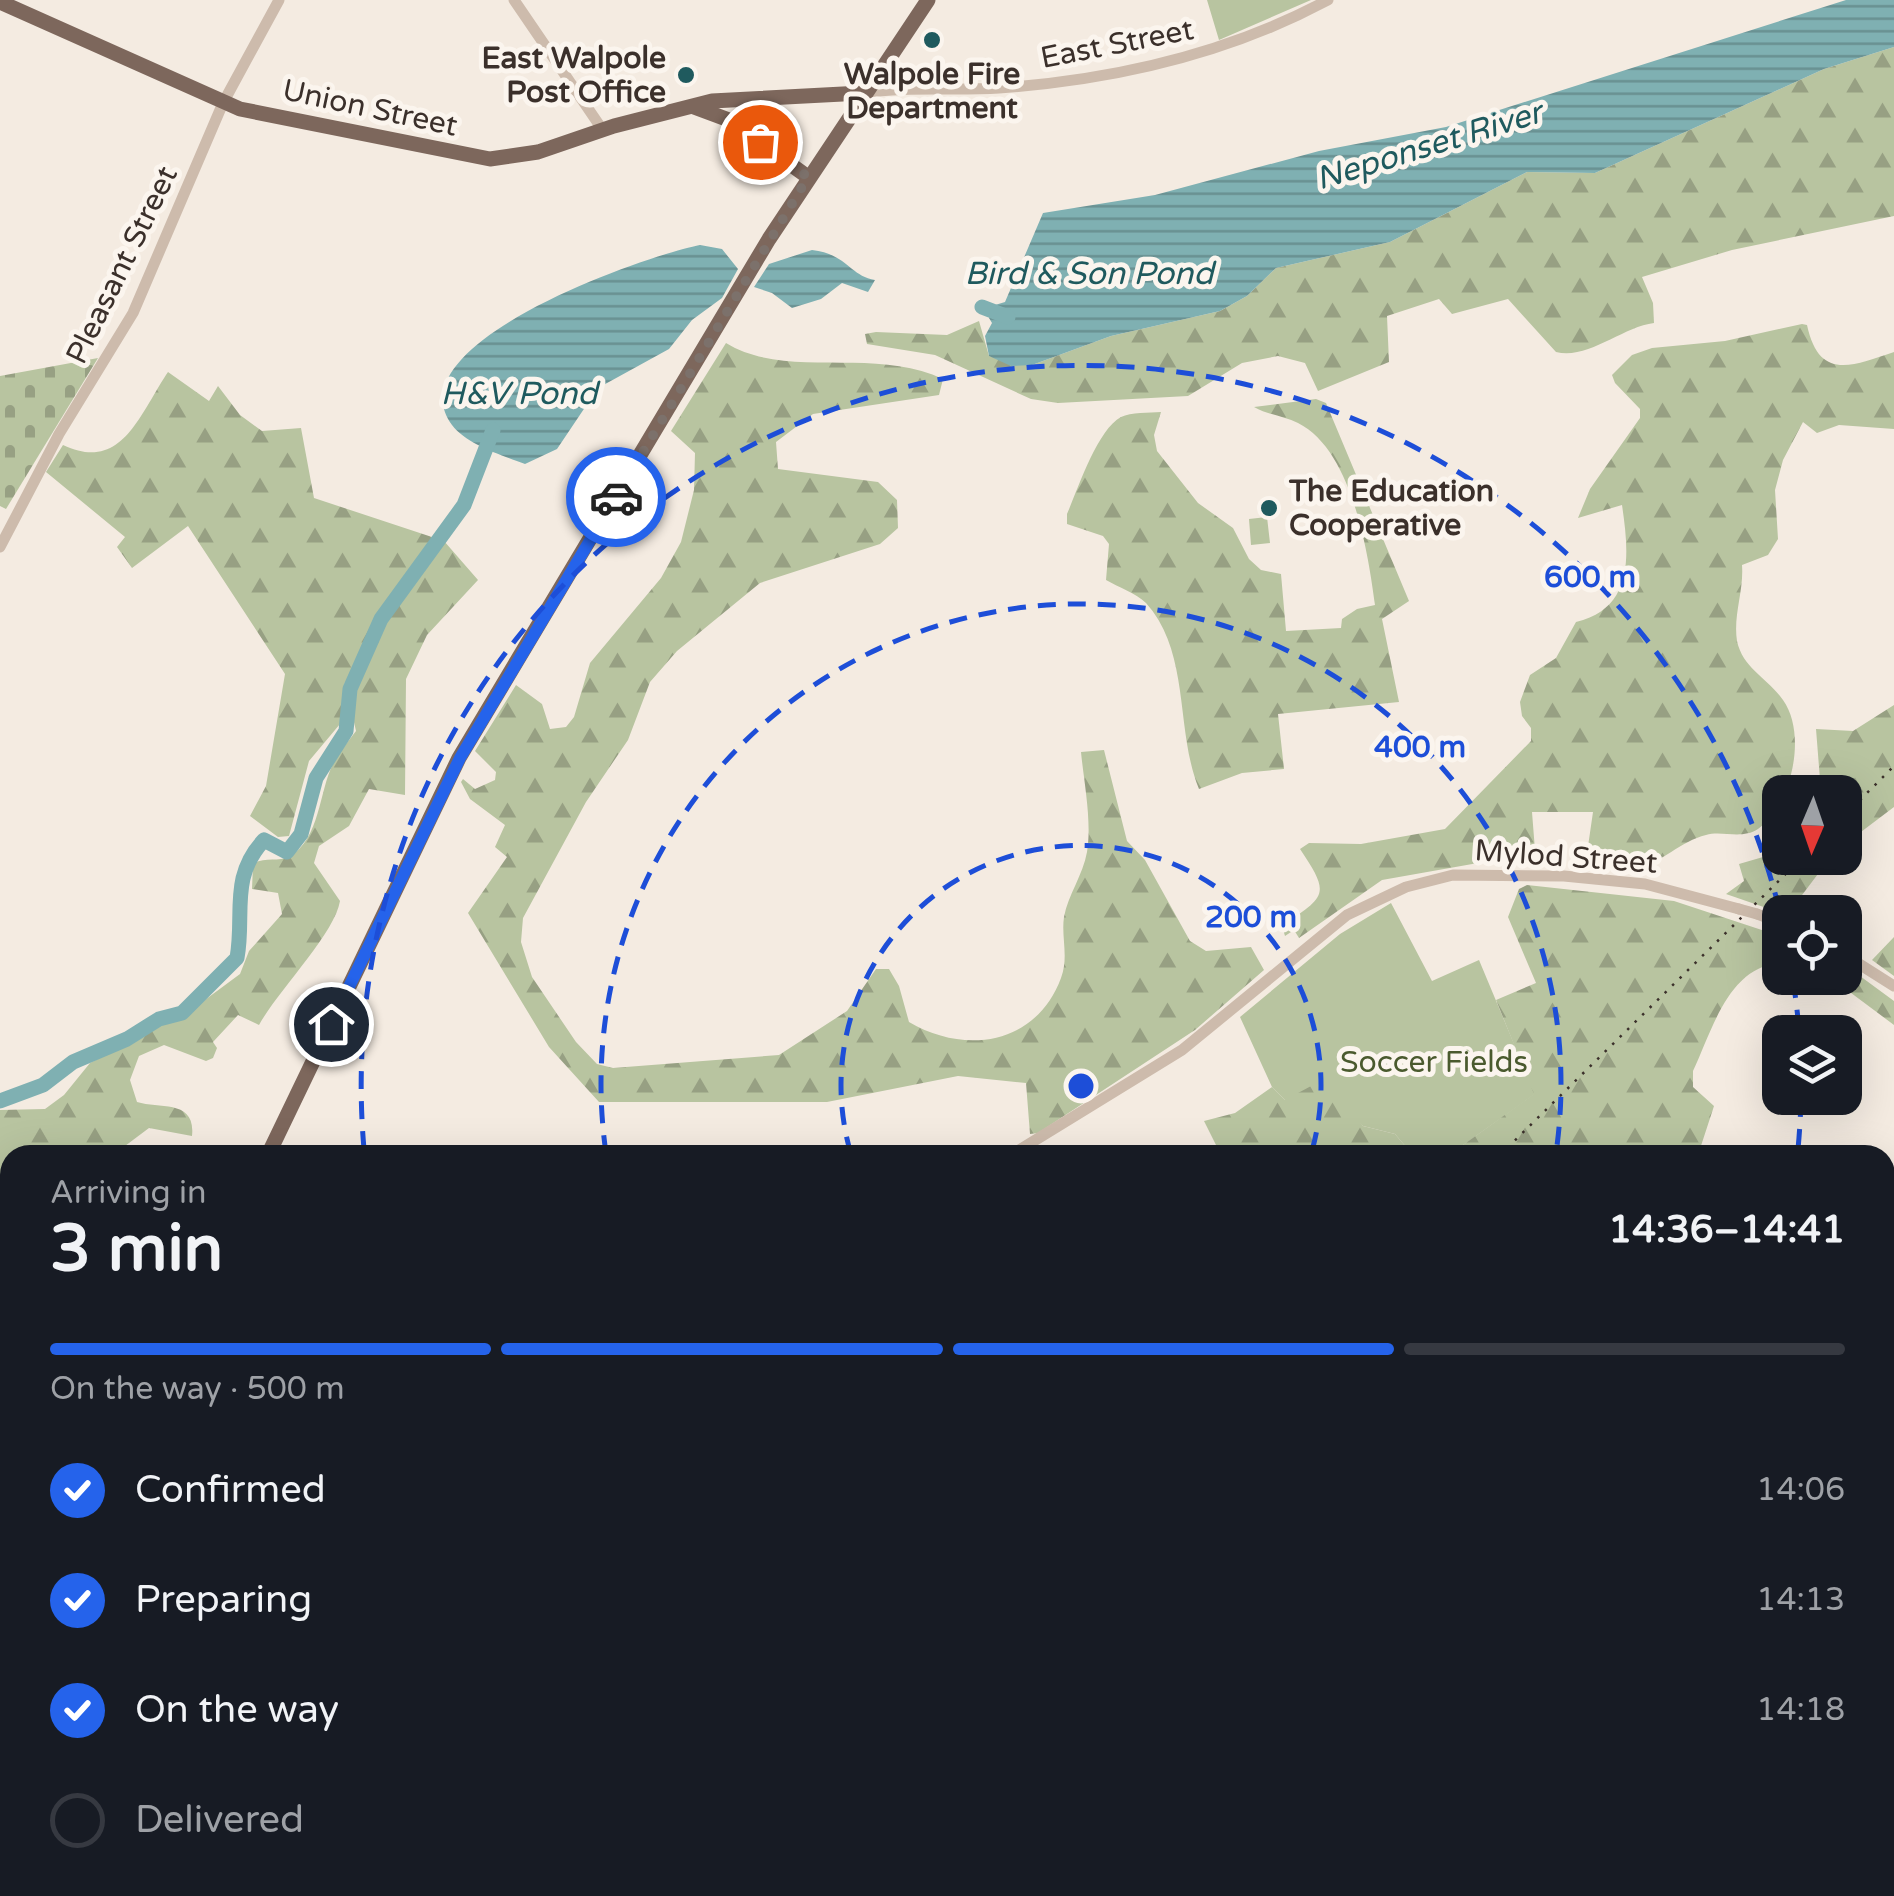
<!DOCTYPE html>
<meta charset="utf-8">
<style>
body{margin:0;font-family:"Varela Round",sans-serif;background:#242831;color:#f1f3f6;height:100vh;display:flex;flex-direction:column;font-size:38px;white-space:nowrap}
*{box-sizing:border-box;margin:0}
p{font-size:32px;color:#9ea1a6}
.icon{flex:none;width:55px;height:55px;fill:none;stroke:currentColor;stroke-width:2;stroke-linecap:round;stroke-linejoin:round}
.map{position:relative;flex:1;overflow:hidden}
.drawer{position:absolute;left:0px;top:1145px;width:1895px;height:752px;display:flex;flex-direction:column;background:#171b24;border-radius:30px 30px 0 0;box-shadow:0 10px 40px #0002}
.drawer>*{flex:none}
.needle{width:65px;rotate:182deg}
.tools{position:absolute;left:1762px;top:775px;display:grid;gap:20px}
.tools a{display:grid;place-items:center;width:100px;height:100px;border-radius:20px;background:#171b24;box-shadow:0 10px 40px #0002;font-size:50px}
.pin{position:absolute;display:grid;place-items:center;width:85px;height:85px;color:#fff;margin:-42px;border:5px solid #fff;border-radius:50%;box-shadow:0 2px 10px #0007}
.courier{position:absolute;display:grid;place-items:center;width:100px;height:100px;margin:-50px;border:8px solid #2563eb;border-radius:50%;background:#fff;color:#222;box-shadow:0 2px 12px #0007}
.headline em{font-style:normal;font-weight:700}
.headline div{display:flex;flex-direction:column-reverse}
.headline{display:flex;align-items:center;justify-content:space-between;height:170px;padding:0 50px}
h1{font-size:65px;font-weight:700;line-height:75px}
.bar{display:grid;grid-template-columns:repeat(4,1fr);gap:15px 10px;align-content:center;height:120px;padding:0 50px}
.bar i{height:12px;border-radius:8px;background:#363941}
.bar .current{background:#2563eb}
.bar p{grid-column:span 4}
ol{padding:0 50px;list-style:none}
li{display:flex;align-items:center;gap:30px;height:110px}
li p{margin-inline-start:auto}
li .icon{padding:10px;border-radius:50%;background:#2563eb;color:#fff;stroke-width:4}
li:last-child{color:#9ea1a6}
li i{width:55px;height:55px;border:5px solid #363941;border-radius:50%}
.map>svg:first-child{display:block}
.green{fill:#b8c4a0}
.forest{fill:url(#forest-firs)}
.cemetery{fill:url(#cemetery-stones)}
.water{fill:url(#water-rules)}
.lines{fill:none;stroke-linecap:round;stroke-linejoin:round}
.stream{stroke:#7fb0b2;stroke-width:2.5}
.river{stroke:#7fb0b2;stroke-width:15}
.minor{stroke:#cdbbac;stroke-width:11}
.major{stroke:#7d675c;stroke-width:15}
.rail{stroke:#3b302b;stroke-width:2.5;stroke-dasharray:2.5 8;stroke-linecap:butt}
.minor-bridge{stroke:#cdbbac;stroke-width:11}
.done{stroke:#7c716b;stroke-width:10;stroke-dasharray:0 18}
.route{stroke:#2563eb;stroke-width:12}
.ring{fill:none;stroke:#1d4ed8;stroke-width:5;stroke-dasharray:18 12}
.poi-dot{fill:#1f5a5e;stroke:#fbf5ee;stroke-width:4}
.labels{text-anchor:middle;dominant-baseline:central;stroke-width:10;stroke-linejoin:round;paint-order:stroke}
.street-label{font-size:30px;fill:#3b302b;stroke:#fbf5ee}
.poi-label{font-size:30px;font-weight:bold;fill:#3b302b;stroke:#fbf5ee;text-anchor:end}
.park-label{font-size:30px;fill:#4a5a2e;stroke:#fbf5ee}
.water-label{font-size:32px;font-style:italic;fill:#1f5a5e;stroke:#fbf5ee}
.centre{fill:#1d4ed8;stroke:#fbf5ee;stroke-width:5}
.ring-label{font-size:30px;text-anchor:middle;font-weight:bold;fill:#1d4ed8;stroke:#fbf5ee;stroke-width:10;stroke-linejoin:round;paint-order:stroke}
</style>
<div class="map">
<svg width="1894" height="1896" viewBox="0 0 1894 1896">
<defs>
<pattern id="forest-firs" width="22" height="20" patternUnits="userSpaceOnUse" patternTransform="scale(2.5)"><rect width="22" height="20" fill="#b8c4a0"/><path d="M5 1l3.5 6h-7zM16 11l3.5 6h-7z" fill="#97a083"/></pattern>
<pattern id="cemetery-stones" width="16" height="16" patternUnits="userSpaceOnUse" patternTransform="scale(2.5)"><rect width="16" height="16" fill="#b8c4a0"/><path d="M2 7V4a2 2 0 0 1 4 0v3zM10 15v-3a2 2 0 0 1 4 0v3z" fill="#97a083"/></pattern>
<pattern id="water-rules" width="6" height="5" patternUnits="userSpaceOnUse" patternTransform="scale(2.5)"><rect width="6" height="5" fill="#7fb0b2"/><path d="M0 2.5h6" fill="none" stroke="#699091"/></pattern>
</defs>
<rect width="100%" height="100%" fill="#f4ebe1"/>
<!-- green -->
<path class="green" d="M1207,0H1311L1219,40Z
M1267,517L1270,543L1251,545L1249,519Z
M1391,903L1432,981L1479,960L1535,1094L1449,1155L1412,1154L1395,1134L1363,1126L1354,1117L1285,1100L1272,1087L1240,1017L1340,934Z
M10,1710V1789L0,1785V1732Z"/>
<!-- forest -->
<path class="forest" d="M1894,47V216L1732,250L1642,277L1653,303L1654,323C1622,327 1588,360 1556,352L1508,299L1452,314L1439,299L1387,316L1389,362L1318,391L1305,363L1278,356L1242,363L1188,396L1058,403L1031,399L935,355L867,344L865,334L876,332L947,335L979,321L989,356L1032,365L1111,336L1220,311L1247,296L1276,268L1390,242L1527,172L1595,173L1824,69Z
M1802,324L1807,325C1819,380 1850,367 1894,352V429L1839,425L1817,433L1803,422L1783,460L1775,490L1778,539L1768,555L1742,565C1744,591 1733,615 1737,641C1743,669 1768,678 1783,700C1808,735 1791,806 1758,829C1741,840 1722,830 1706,835C1681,841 1661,863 1638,868C1620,873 1602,869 1585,867L1593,812H1532L1536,863H1478L1382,880L1299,938L1294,930L1285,936L1282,926C1326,896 1331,895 1300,849L1309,843L1361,844L1445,829L1531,741V728L1522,716L1520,702L1530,675L1556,658L1576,622C1635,608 1629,553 1622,505L1578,518L1590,489L1640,418V409L1615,383L1612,375L1632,355L1652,348L1725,341Z
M726,343C786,380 875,346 943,379L939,395L813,414L776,442L778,469L878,482L897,500L898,528L880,544L760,583L677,651L650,682L628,740L586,802L523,918L521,942L532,977L576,1042L597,1064L613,1068L779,1055L847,1011L876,969H889L899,986L909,1022C965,1055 1036,1045 1061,978C1069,957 1061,937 1064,917C1068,895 1083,875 1087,852C1092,821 1084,783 1081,752L1104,750L1127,841L1145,860L1190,941L1206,951L1251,947L1264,970L1195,1030L1038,1133L1030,1134L1026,1083L958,1076L827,1102H599L549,1047L468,913L507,857L495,847L505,825L470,799L461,782L463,779L475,789L495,780L496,772L475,751L516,685L542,704L550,729L566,727L574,717L590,663L661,578L681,542L694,490L695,453L671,431Z
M168,372L209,401L218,386L240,415L262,431L301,428L314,498L444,541L478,580L427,635L406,679L405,795L369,789L349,826L319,846L314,863L340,901C334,935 279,989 259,1025L238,1015L213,1042L217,1048L213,1058L206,1061L164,1045L139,1056L130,1080L137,1102C160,1109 196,1099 192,1136L149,1128L113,1155H10V1236L0,1235V1110L45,1109L64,1095L90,1063L194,1008L240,974L249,951L282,914L278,893L252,889L253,864C265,856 278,863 290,856C320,839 319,791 333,764C339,752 348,742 356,731L345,682L340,724L309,761L289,836L278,837L250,816L266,786L285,674L188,526L132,568L117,547L125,537L46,472L63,445C122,473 139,415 168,372Z
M1316,399L1326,403L1409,601L1382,619L1399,702L1278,714L1284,769L1242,773L1199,789C1175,731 1191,653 1146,603C1136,593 1118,587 1106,580L1109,544L1103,536L1067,524V514C1078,489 1097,430 1121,417C1131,412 1149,413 1161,412L1154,435L1157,451L1198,503L1233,528L1249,559L1261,570L1281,574L1286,631L1341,628L1342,619L1357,609L1375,605C1368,552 1352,450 1298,423C1284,416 1268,415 1254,407Z
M1894,705V807L1845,844V792H1821L1816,729L1853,731Z
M1780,844V858H1830L1790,911L1778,912L1726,894L1744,881L1739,864L1763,857Z
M1527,885L1674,901L1780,936V963C1728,967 1712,1031 1693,1071V1087L1714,1106L1698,1155H1449L1534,1094L1496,1000L1536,983L1508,917L1519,889Z
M1894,937V976L1872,960Z
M1845,965L1894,1001V1025L1831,978H1845Z
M1326,1078L1363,1126L1395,1134L1412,1154L1431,1155H1221L1204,1121L1235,1113L1272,1087L1285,1100Z
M1894,1696V1771L1885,1754V1698Z
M115,1888H955L975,1896H945L917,1889V1896H114Z
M1357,1888H1410L1428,1896H1356Z"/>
<!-- cemetery -->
<path class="cemetery" d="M98,358L6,509L0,506V376Z"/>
<!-- water -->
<path class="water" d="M1846,0H1894V47L1824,69L1595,173L1527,172L1390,242L1276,268L1247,296L1220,311L1111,336L1032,365L1011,366L989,356L985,336L992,323L989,318L995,305L1005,302L1043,213L1155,195L1319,151L1446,127Z
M700,245L722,249L738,269L722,298L692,320L669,349L598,388L557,449L525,464C502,455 467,445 452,425C391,343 648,255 700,245Z
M812,250C847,254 850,276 875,280L868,292L842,283L821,299L792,308L772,293L754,287L769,264Z"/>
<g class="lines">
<!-- stream -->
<path class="stream" d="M0,1775L10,1780
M480,1888L482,1896
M938,1888L970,1896
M824,1896L834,1888"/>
<!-- river -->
<path class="river" d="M982,307L1008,317
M0,1101L43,1085L73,1062L127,1039L159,1019L182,1013L237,958C245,915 229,877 264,840L287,852L301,834L316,778L346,731L350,689L381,619L464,505L493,430"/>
<!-- minor -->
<path class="minor" d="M514,0L602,129
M862,93C908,86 954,91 999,88C1113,80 1227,54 1328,0
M0,547L59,434L133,313L223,103L279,0
M1757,914L1780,923
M1845,955L1894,986
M1011,1155L1182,1050L1347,915L1406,887L1453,875L1564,876L1645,884L1739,909
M0,1666L10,1671
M1885,1880L1894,1896"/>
<!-- major -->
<path class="major" d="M0,2L240,109L490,159L538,152L614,126L712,101L862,93
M694,107L729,120L808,177
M268,1155L459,758L769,239L928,0
M1885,1330L1894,1314
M0,1701L10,1679
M1557,1896L1562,1888"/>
<!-- rail -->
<path class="rail" d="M1845,815L1894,766
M1500,1155L1802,858
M749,1896L757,1888"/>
<!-- minor-bridge -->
<path class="minor-bridge" d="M1739,909L1757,914"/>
</g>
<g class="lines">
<!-- done -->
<path class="done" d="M616,497L808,177L760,142"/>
<!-- route -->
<path class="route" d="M331,1024L460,758L616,497"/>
</g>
<!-- distance rings -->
<g class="ring">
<path d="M851 1154A240 240 0 1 1 1311 1154"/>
<path d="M606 1153A480 480 0 1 1 1556 1153"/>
<path d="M1801 1099A720 720 0 0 1 1798 1149M364 1149A720 720 0 0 1 1780 912M1793 980A720 720 0 0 1 1799 1030"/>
</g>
<!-- markers -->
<g class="poi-dot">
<circle cx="932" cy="40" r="10"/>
<circle cx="686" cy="75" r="10"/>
<circle cx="1269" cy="508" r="10"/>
</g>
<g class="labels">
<!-- street labels -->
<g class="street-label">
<text transform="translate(1117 44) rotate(-11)">East Street</text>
<text transform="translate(370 108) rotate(12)">Union Street</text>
<text transform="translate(122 265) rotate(-64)">Pleasant Street</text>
<text transform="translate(1566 857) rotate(4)">Mylod Street</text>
</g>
<!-- poi labels -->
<g class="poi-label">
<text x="666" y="58">East Walpole<tspan x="666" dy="34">Post Office</tspan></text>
<text x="932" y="74" text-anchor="middle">Walpole Fire<tspan x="932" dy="34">Department</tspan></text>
<text x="1289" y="491" text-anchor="start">The Education<tspan x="1289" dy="34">Cooperative</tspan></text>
</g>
<!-- park labels -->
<g class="park-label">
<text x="1434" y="1062">Soccer Fields</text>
</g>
<!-- water labels -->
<g class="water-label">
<text transform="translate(1429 146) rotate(-17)">Neponset River</text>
<text x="1089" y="274">Bird &amp; Son Pond</text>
<text x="519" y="394">H&amp;V Pond</text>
</g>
</g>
<circle cx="1081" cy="1086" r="15" class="centre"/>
<g class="ring-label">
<text x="1590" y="587">600 m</text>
<text x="1420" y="757">400 m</text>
<text x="1251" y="927">200 m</text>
</g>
</svg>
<div class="tools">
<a><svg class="needle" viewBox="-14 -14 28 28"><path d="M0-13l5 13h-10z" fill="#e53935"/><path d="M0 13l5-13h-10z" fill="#9ea1a6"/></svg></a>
<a><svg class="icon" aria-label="locate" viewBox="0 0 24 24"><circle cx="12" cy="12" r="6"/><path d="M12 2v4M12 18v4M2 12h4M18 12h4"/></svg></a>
<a><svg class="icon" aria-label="layers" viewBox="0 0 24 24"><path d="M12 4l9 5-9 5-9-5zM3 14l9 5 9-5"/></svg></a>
</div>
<div class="pin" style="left:760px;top:142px;background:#ea580c"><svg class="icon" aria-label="bag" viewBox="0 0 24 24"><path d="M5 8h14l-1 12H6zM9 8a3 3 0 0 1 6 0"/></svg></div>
<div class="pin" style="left:331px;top:1024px;background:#1f2937"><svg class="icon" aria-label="home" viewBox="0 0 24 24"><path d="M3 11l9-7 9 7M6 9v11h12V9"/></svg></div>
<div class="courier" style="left:616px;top:497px"><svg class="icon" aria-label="car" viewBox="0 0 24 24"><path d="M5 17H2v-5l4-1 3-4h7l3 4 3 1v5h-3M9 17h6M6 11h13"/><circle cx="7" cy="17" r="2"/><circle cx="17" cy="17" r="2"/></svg></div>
<section class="drawer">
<div class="headline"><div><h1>3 min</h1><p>Arriving in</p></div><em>14:36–14:41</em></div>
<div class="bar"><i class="current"></i><i class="current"></i><i class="current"></i><i></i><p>On the way · 500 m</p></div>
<ol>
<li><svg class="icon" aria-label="check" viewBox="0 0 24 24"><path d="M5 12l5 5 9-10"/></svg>Confirmed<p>14:06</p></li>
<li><svg class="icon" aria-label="check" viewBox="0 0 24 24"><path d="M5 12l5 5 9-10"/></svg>Preparing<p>14:13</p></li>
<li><svg class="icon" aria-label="check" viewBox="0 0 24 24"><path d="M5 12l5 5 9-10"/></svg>On the way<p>14:18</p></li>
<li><i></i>Delivered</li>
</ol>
</section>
</div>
